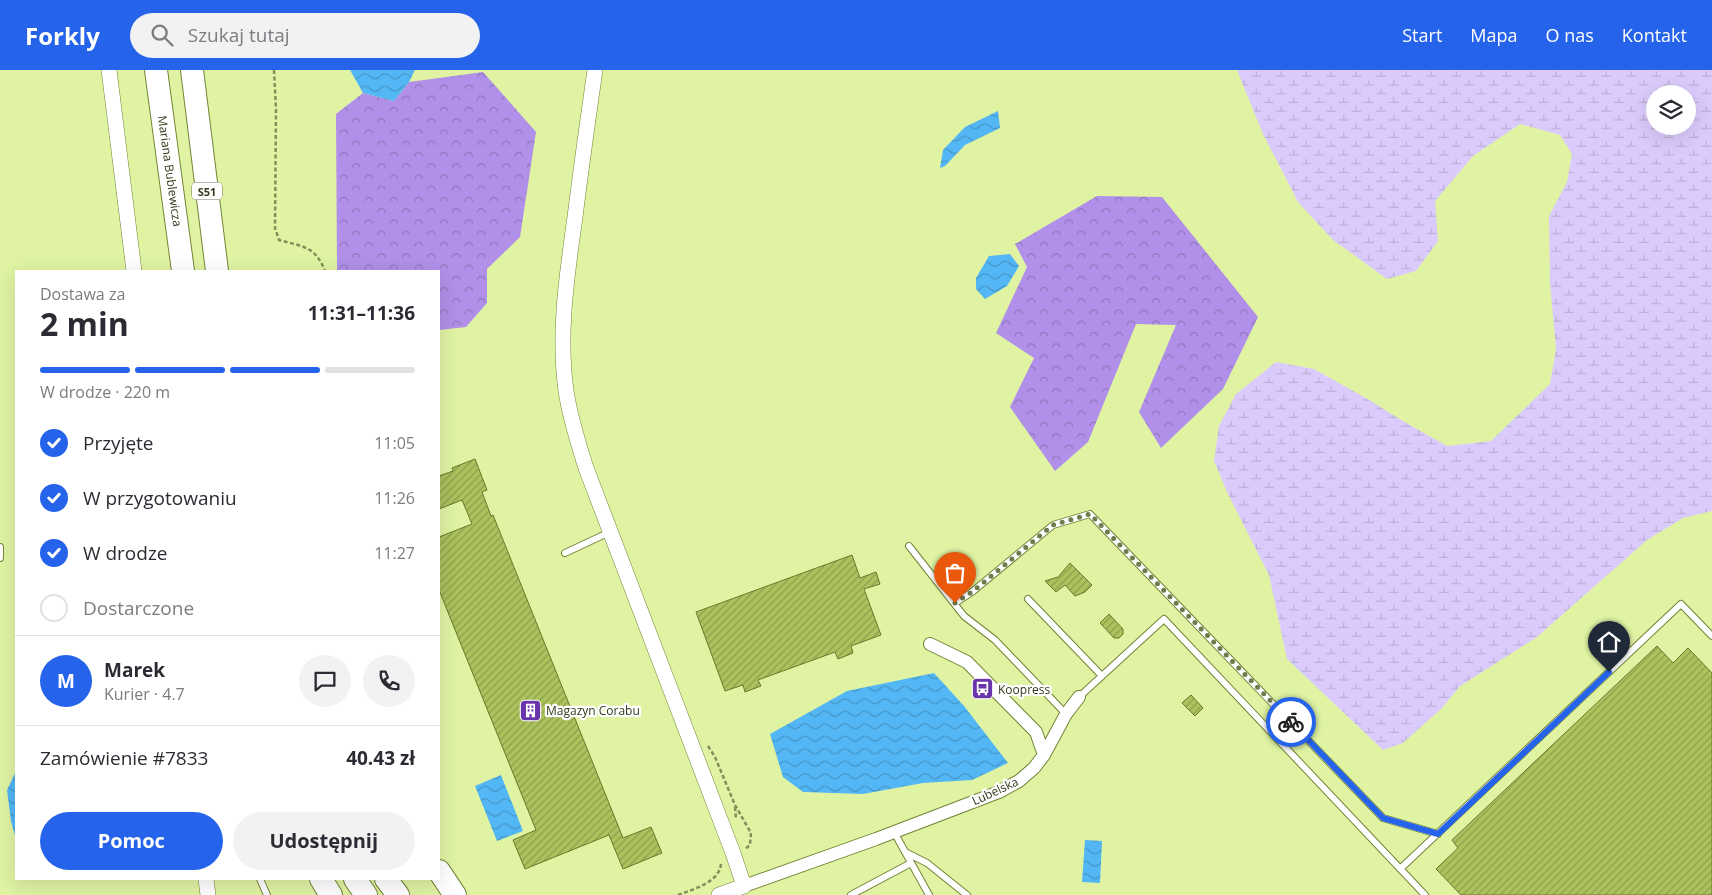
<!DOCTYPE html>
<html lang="pl">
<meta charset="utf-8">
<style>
body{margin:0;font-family:"Open Sans",sans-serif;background:#f2f2f3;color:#2b2b33;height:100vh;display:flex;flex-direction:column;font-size:19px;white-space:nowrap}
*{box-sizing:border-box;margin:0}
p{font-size:16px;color:#7c7c81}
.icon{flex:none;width:28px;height:28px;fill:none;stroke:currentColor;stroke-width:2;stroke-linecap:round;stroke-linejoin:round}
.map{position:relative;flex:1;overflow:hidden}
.drawer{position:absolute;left:15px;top:200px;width:425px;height:610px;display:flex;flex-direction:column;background:#fff;border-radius:0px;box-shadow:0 5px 20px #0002}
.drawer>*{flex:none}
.controls{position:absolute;left:1646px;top:15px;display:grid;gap:10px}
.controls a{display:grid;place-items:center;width:50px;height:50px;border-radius:50%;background:#fff;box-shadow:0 5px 20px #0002;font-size:25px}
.pin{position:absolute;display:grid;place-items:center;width:42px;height:42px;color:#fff;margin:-51px -21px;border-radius:50% 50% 50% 0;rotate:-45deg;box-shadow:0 0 5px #0007}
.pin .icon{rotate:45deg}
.courier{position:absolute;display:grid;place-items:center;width:50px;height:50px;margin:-25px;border:4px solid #2563eb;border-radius:50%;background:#fff;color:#222;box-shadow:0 1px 6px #0007}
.headline em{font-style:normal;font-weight:700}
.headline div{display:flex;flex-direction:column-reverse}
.headline{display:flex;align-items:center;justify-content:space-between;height:85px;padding:0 25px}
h1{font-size:32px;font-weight:700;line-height:38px}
.bar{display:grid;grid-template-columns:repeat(4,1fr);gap:8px 5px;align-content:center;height:60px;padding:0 25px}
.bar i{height:6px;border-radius:4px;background:#e1e1e2}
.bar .selected{background:#2563eb}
.bar p{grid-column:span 4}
.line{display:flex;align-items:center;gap:12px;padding:0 25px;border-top:1px solid #e1e1e2}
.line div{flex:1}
.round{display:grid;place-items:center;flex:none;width:52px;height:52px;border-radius:26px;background:#f2f2f3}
ol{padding:0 25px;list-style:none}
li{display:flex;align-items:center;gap:15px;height:55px}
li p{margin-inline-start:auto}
li .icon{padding:5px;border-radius:50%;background:#2563eb;color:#fff;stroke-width:4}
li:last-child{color:#7c7c81}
li i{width:28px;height:28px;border:2px solid #e1e1e2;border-radius:50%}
.primary-button{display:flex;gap:10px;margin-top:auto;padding:10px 25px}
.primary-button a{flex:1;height:58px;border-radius:30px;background:#2563eb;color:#fff;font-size:20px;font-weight:700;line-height:58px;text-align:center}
.primary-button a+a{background:#f2f2f3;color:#2b2b33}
header{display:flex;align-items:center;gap:30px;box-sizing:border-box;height:70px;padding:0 25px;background:#2563eb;color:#fff}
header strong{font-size:24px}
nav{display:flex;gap:28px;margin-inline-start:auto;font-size:18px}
.search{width:350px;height:45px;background:#f2f2f3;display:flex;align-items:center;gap:12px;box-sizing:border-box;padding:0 18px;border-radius:28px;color:#7c7c81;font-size:19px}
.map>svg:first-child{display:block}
.forest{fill:url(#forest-crowns)}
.wetland{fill:url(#wetland-marsh);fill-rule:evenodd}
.water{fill:url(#water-waves)}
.building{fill:url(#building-hatch);stroke:#68782a}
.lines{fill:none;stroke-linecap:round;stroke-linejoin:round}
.service-casing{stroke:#738436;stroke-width:8}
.minor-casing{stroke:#738436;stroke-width:14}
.tertiary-casing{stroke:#738436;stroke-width:16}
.motorway-casing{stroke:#738436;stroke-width:24}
.path{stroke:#829059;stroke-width:2.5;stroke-dasharray:4 2.5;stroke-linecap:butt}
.service{stroke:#fff;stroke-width:6}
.minor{stroke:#fff;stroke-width:12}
.tertiary{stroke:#fff;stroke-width:15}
.motorway{stroke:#fff;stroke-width:22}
.done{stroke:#6f7b4a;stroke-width:5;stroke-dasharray:0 9}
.route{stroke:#2563eb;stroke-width:6}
.labels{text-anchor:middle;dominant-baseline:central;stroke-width:4.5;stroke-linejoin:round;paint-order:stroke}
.shield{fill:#fff;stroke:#70765f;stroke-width:1}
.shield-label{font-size:11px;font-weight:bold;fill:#333b1a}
.street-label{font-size:12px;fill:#333b1a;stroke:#fff}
.poi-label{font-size:12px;fill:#333b1a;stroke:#fff;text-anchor:start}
</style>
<header>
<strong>Forkly</strong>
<div class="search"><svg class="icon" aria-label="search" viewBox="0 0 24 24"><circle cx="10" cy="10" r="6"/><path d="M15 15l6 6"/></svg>Szukaj tutaj</div>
<nav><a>Start</a><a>Mapa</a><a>O nas</a><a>Kontakt</a></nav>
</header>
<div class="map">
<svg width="1712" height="825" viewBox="0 0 1712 825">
<defs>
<pattern id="forest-crowns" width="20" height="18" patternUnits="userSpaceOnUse" patternTransform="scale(1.25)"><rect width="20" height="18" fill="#b090e9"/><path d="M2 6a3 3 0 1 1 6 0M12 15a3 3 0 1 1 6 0" fill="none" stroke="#9077bc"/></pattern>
<pattern id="wetland-marsh" width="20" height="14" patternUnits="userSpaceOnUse" patternTransform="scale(1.25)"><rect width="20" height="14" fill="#dbcbfc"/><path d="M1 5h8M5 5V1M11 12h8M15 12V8" fill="none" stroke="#bcafd7"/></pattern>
<pattern id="water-waves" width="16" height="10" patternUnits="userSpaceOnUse" patternTransform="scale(1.25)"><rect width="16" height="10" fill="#53b7f6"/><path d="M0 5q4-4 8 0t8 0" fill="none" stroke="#4596c6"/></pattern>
<pattern id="building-hatch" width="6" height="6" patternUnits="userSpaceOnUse" patternTransform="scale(1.25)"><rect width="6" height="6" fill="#abc25d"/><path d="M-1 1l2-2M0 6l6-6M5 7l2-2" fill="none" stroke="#8c9f4c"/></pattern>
</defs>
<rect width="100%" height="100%" fill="#dff3a3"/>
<!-- forest -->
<path class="forest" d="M483,2L536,62L520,167L487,199V233L466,257L439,260V201H337L336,44L363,23L394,31L409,12Z
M1097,126L1162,127L1258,247L1223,319L1161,378L1139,342L1176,255L1136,254L1088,372L1055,401L1010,337L1034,288L996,263L1027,197L1015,174Z"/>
<!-- wetland -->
<path class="wetland" d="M1237,0H1712V441L1683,448L1647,470L1537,567L1460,616L1442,638L1403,673L1383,680L1287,589L1269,505L1228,424L1214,391L1219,356L1236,324L1276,292L1314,299L1371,331L1401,350L1447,376L1491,371L1550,314L1556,279L1550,213L1549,146L1567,112L1572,84L1560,65L1520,54L1473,86L1435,131L1438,171L1416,201L1387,209L1333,170L1298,132L1263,64ZM1655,24H1688V56H1655Z"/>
<!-- water -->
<path class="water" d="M350,0H415L409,12L394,31L363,23Z
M998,41L1000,58L965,75L945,96L940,98L943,80L965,57Z
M1010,184L1019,196L1007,216L985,229L976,219V208L989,186Z
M934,603L964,636L1008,693L972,710L923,713L863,724L803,722L783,707L770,664L847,621Z
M16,701V769L11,751L7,720Z
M501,705L523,761L497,771L475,716Z
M1085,770L1102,771L1100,813L1082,812Z"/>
<!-- building -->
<path class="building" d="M475,389L487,420L482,422L491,446L493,445L623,768L651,757L662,783L623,799L609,765L525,799L513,770L536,760L439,520V467L472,454L462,430L439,439V406L453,401L452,398Z
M852,485L860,508L876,502L880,514L864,519L881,565L851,576L853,583L838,589L835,582L758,610L761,616L745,622L743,615L725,621L696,542Z
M1070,493L1092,515L1085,522L1075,526L1065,515L1056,522L1045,511L1058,507Z
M1109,544L1123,559V564L1119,568H1114L1100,553Z
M1657,576L1673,593L1688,578L1712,603V825H1461L1436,799L1458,778L1452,770Z
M1191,625L1203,638L1195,646L1182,633Z"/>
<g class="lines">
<defs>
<path id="service" d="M909,476L964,546L995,570L1066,644
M0,477V488
M565,483L610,462
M1028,529L1102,606
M955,533L972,522L1053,455L1090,444L1383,748L1438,764
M1079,627L1164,549L1425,825
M894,762L929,825
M905,782L927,793L967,825
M1400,799L1681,534L1712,566
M260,809L267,825
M851,825L911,793"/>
<path id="minor" d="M930,574L967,592L1036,662L1044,685
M744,816L876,769L999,722L1019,711L1034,698L1044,685L1066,644L1079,627"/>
<path id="tertiary" d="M109,0L134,201
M595,0C588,49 581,98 575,147C567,205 558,262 566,321C570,347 578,373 586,398L733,783L744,816L719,825
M206,809L208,825"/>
<path id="motorway" d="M156,0L183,201
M192,0L217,201
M439,801L455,825
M321,809L331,825
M355,809L366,825
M386,809L398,825"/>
</defs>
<!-- service casing -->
<use href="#service" class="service-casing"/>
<!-- minor casing -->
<use href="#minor" class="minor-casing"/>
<!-- tertiary casing -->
<use href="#tertiary" class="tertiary-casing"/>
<!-- motorway casing -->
<use href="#motorway" class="motorway-casing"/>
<!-- path -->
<path class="path" d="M274,0L276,39L275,158L279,170C304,177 315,176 325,201
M708,676L715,687L735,735L751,763L750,775L745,779
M735,737L736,749
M678,825C693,819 719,813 721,794"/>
<!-- service -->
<use href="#service" class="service"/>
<!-- minor -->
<use href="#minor" class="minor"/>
<!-- tertiary -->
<use href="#tertiary" class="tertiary"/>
<!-- motorway -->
<use href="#motorway" class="motorway"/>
</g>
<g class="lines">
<!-- done -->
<path class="done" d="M955,533L972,522L1053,455L1090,444L1291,652"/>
<!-- route -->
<path class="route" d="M1291,652L1383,748L1438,764L1609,602"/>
</g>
<!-- icons -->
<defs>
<symbol id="bus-square" viewBox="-11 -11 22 22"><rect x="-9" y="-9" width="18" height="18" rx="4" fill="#6a35ab" stroke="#fff"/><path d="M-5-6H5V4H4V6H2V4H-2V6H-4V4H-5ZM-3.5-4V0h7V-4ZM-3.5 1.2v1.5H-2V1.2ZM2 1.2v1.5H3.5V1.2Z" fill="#fff"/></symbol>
<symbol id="building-square" viewBox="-11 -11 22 22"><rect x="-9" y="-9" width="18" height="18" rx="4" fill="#6a35ab" stroke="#fff"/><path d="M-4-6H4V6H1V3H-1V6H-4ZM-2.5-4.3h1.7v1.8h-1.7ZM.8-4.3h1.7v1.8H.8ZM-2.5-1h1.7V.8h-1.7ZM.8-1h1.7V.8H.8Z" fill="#fff"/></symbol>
</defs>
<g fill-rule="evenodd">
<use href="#bus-square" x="970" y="606" width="25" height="25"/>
<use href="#building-square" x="518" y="628" width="25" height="25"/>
</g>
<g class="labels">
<!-- shield labels -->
<rect class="shield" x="192" y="112.5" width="30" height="17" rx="4"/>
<g class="shield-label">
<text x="207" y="121">S51</text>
</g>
<!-- street labels -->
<g class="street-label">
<text transform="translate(170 101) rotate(82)">Mariana Bublewicza</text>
<text transform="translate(995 721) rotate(-25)">Lubelska</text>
</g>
<!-- poi labels -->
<g class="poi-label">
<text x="998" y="619">Koopress</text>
<text x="546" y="640">Magazyn Corabu</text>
</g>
</g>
</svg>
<div class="controls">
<a><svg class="icon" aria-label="layers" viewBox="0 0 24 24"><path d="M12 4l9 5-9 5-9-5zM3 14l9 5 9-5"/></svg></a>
</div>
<div class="pin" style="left:955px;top:533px;background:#ea580c"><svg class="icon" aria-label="bag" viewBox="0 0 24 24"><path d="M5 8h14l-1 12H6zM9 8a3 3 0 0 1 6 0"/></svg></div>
<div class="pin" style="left:1609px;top:602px;background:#1f2937"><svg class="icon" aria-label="home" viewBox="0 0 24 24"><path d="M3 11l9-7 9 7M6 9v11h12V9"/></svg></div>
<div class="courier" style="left:1291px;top:652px"><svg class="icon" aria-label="bike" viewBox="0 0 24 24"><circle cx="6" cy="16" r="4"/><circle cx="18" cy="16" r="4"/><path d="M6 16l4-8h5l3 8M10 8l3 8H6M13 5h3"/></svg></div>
<section class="drawer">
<div class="headline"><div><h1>2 min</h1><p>Dostawa za</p></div><em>11:31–11:36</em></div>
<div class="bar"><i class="selected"></i><i class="selected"></i><i class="selected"></i><i></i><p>W drodze · 220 m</p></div>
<ol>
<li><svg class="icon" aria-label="check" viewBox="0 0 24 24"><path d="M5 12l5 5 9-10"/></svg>Przyjęte<p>11:05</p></li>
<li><svg class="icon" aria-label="check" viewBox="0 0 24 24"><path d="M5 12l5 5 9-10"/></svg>W przygotowaniu<p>11:26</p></li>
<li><svg class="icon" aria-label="check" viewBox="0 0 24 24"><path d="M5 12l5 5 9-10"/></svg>W drodze<p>11:27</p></li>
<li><i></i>Dostarczone</li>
</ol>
<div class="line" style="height:90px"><b class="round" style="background:#2563eb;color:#fff">M</b><div><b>Marek</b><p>Kurier · 4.7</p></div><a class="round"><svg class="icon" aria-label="chat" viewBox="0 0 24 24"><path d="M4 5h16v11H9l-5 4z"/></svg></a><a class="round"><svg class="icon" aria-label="phone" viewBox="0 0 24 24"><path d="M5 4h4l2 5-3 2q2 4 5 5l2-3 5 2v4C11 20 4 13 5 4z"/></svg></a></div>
<div class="line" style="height:65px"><div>Zamówienie #7833</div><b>40.43 zł</b></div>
<div class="primary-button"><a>Pomoc</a><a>Udostępnij</a></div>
</section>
</div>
